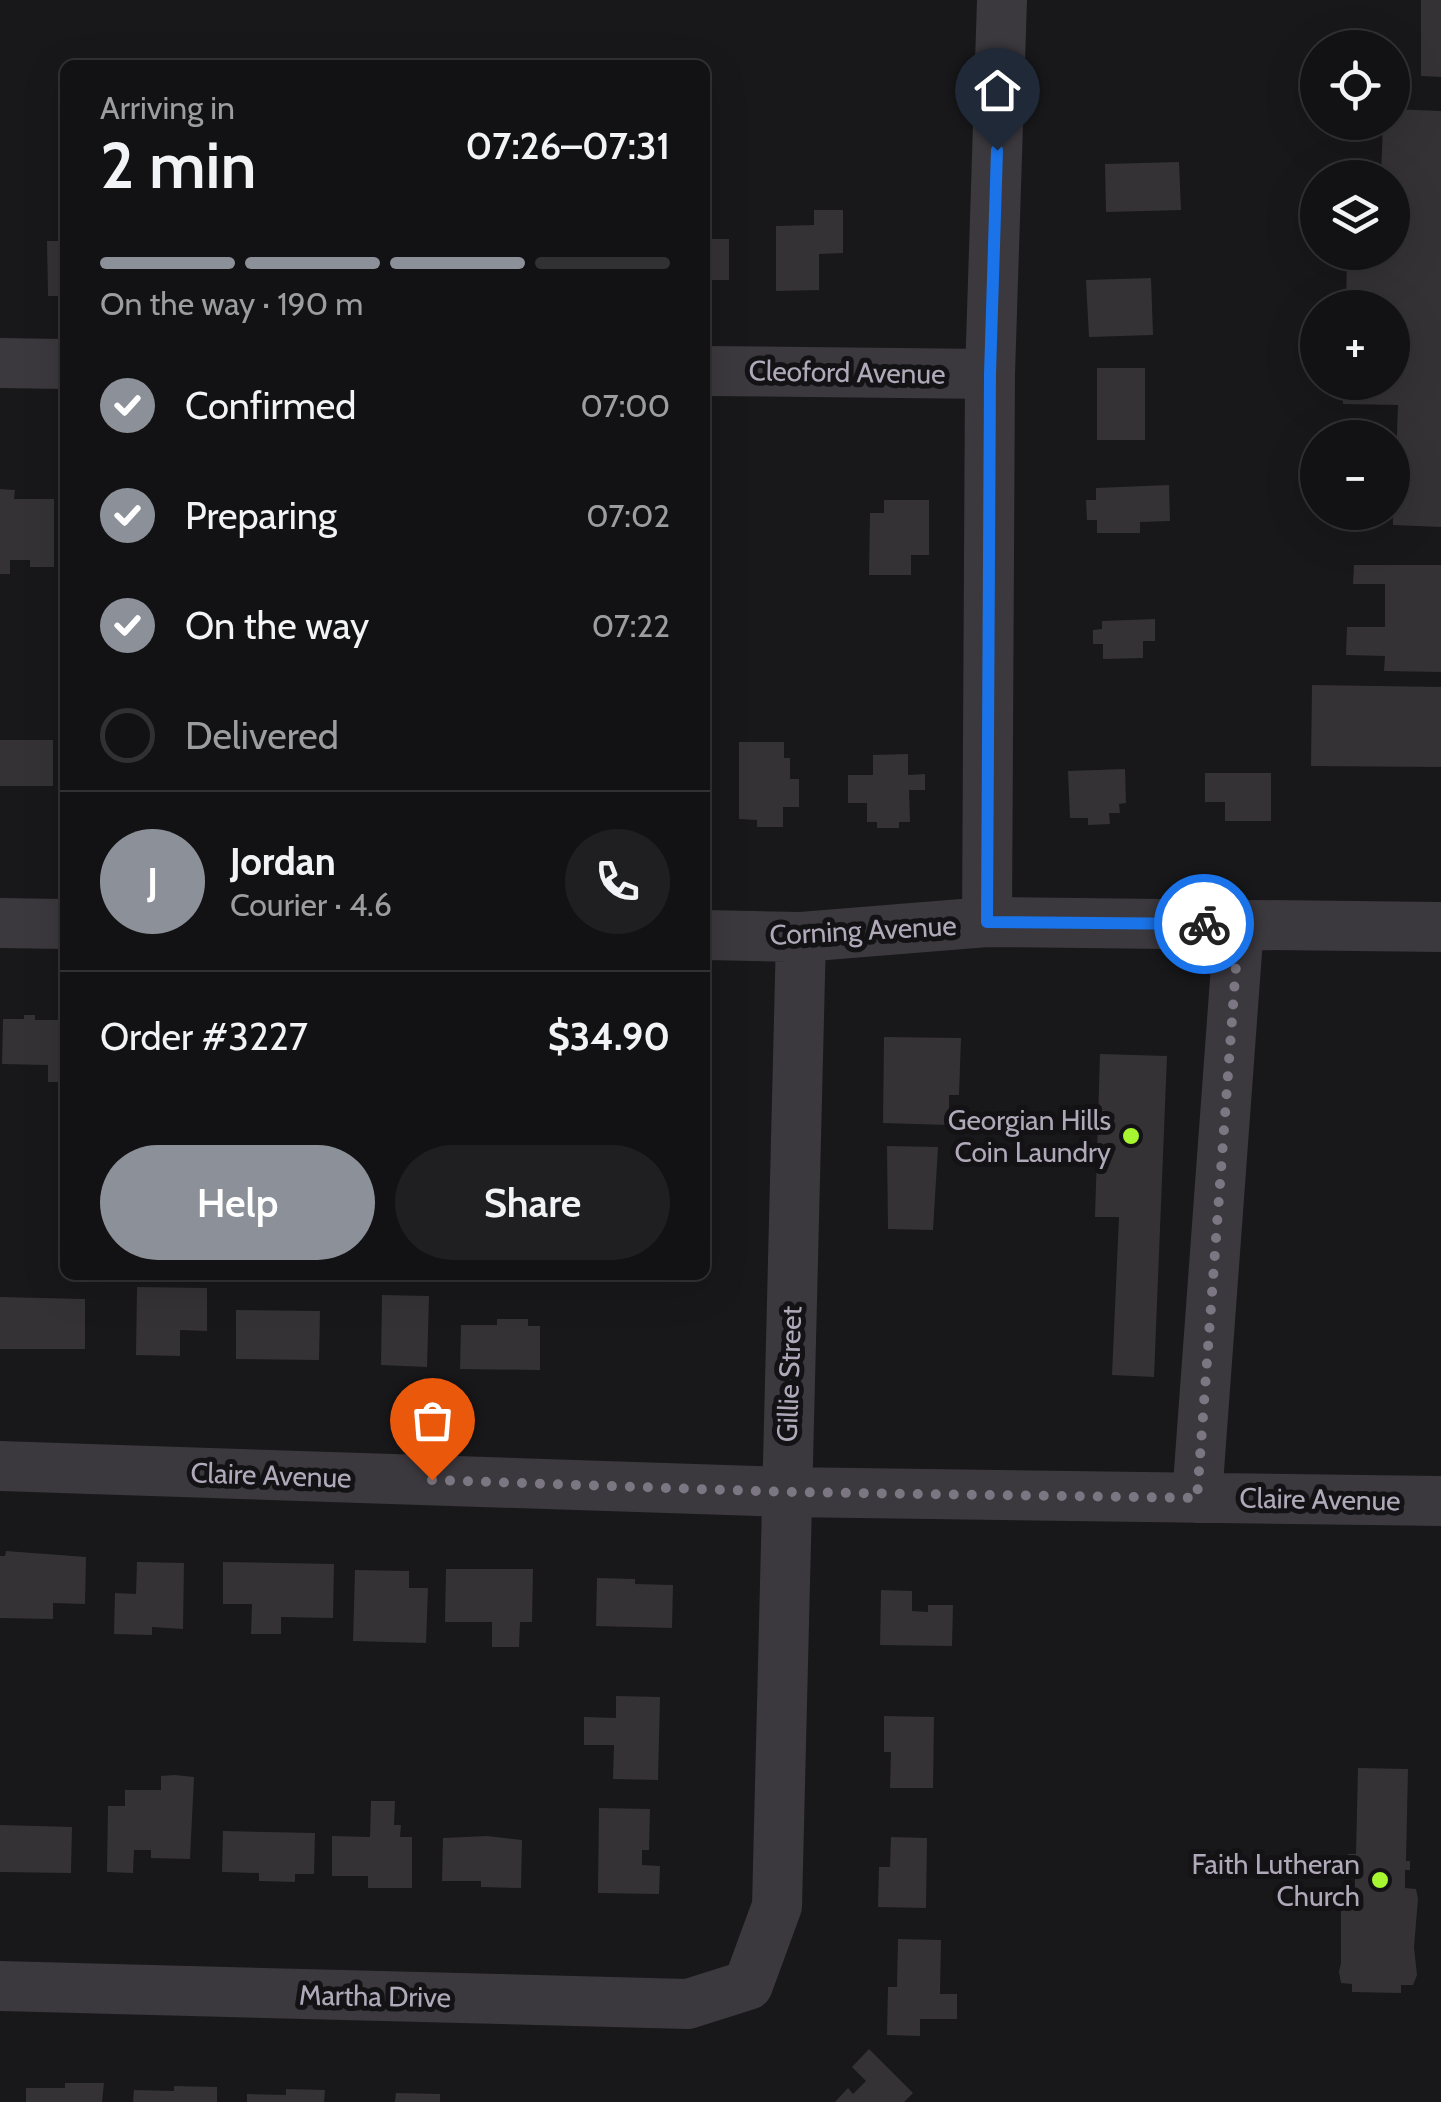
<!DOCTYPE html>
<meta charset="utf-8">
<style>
body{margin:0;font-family:Cabin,sans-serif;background:#1f1f21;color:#f1f3f6;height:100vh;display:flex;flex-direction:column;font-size:38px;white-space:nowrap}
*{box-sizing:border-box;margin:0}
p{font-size:32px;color:#9c9da0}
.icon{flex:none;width:55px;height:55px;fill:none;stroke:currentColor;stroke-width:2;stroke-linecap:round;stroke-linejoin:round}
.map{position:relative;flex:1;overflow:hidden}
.sheet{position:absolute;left:60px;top:60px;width:650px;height:1220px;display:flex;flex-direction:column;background:#121113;border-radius:15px;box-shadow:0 10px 40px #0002,0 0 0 2px #313133}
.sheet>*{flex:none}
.controls{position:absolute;left:1300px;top:30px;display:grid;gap:20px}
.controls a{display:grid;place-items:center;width:110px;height:110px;border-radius:50%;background:#121113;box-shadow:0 10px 40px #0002,0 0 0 2px #313133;font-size:50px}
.pin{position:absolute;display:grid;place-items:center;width:85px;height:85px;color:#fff;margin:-102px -42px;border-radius:50% 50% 50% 0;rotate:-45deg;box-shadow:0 0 10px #0007}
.pin .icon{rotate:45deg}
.courier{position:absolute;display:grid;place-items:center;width:100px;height:100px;margin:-50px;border:8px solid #1a73e8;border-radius:50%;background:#fff;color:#222;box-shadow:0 2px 12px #0007}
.summary em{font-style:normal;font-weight:600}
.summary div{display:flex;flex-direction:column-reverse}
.summary{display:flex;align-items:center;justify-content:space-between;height:170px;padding:0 40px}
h1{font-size:65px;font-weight:600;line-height:75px}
.bar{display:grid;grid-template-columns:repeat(4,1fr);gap:15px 10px;align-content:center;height:120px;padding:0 40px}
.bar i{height:12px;border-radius:8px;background:#313133}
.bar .active{background:#8c9099}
.bar p{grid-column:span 4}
.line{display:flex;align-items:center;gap:25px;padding:0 40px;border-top:2px solid #313133}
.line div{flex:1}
.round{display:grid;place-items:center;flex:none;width:105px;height:105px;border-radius:52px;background:#1f1f21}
ol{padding:0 40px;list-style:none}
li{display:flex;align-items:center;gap:30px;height:110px}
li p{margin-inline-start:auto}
li .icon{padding:10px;border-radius:50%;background:#8c9099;color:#fff;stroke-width:4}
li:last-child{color:#9c9da0}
li i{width:55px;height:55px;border:5px solid #313133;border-radius:50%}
.action{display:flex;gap:20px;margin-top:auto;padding:20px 40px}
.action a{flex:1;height:115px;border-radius:60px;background:#8c9099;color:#fff;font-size:40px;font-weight:600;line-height:115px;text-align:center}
.action a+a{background:#1f1f21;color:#f1f3f6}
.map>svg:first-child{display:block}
.building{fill:#343235}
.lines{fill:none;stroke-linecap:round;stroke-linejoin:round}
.minor{stroke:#3b383e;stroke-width:50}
.done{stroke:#7b7681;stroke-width:10;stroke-dasharray:0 18}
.route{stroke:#1a73e8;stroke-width:12}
.poi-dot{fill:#a6f632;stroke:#131214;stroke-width:4}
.labels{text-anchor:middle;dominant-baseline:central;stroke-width:10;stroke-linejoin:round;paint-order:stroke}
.street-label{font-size:28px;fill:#b0a9b9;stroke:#131214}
.poi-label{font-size:28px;fill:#b0a9b9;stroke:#131214;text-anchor:end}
</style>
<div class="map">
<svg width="1441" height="2102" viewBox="0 0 1441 2102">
<rect width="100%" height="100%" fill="#181719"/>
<!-- building -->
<path class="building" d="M1421,0H1441V77L1421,76Z
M1392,109L1441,111V527L1393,525L1392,462H1396L1398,405L1343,404V382H1392V308H1346L1347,252H1392V178H1381L1383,122H1392Z
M1179,162L1181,210L1106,212L1105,164Z
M814,210H843V253L819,254V290L776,291V226L814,225Z
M705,239H729V280H705Z
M47,241H65V296H48Z
M1151,278L1153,335L1089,337L1086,280Z
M1097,368H1145V440H1097Z
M1169,485L1170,521L1140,522V533H1097V520H1087L1086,500H1096V488Z
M0,489L15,490L14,499H54V567H30V560H10V574H0Z
M884,500H929V555H911V575H869L870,513H884Z
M1354,565H1441V672L1384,671L1385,656L1346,655L1347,627H1385V584H1353Z
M1155,619V641H1143V658L1103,659V644H1093V630L1102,629V621Z
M1312,685L1441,687V767L1311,766Z
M0,740H53V786H0Z
M739,742H784V758H790V779H799V807H783V827H757V820L739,819Z
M908,754V775L925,774V790H909L910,822H899V828H877V822H867V803H848V775H873V755Z
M1125,769L1126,803L1119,804L1120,813H1109L1110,824L1088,825V818H1070L1068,771Z
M1205,773H1271V821H1225V802H1205Z
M24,1015H35V1020H65V1082H48V1065L2,1064L3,1019H24Z
M884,1037L961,1038L959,1095H949V1125L883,1123Z
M1100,1054L1167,1056L1154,1377L1112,1375L1119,1217H1095Z
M887,1146L938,1147L933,1230L888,1229Z
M137,1287L207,1288V1331L180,1330V1356L136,1355Z
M382,1295L429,1296L427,1367L381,1365Z
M0,1297L85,1299V1349H0Z
M236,1310L320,1311L319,1360L236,1359Z
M497,1319H528V1326H540V1370L460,1369L461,1325H497Z
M6,1551L86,1557L85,1604L53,1603V1619L0,1618V1556H5Z
M137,1562L184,1563L183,1629L152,1627V1635L114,1634L115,1593L136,1594Z
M223,1562L334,1564L333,1618L281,1617V1634H251L252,1604H223Z
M446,1569H533L532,1622H520L519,1647H492V1622H445Z
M355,1570L409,1571V1588H428L426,1643L353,1641Z
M597,1578L635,1579V1584L673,1585L672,1628L596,1626Z
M881,1590L912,1591V1611L928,1612V1605H953L952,1646L880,1645Z
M616,1696L660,1697L658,1780L613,1779L614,1745H584V1717L616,1718Z
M884,1716L934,1717L933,1788H890L891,1752H884Z
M1358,1768L1408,1769L1406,1861H1410V1870H1405V1888L1416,1889L1418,1899L1414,1947L1417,1975L1413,1985H1401V1993L1352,1992V1984L1341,1983L1339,1972L1341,1963V1897L1343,1887H1355V1873L1348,1872V1854H1356Z
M175,1775L194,1777L190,1859L151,1858V1850H134L133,1873L107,1872L108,1806H125V1790H161V1776Z
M371,1801H395L394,1825H401L400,1837H412V1888H368V1876H332V1836L370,1837Z
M599,1808L650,1809L649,1850H642V1865L660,1866L659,1894L598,1893Z
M0,1825L72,1827L71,1873L0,1872Z
M223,1831L315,1833L314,1874H295V1882L259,1881V1873L222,1872Z
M487,1836L522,1840L521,1888L481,1887V1881H442L443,1838Z
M891,1837L927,1838L926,1908L878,1907L879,1867H890Z
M898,1939L941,1940L940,1994H957V2019H920V2036L887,2035L888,1987H897Z
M869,2049L913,2093L904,2102H835L848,2088L853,2094L866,2081L852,2067Z
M65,2083H104L102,2102H26V2088H65Z
M174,2086L217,2087V2102H133L134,2090L174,2091Z
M286,2089L325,2090L324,2102H247V2094L286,2095Z
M396,2093L440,2094V2102H395Z"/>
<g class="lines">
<!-- minor -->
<path class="minor" d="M0,363L65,364
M705,371L990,374
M987,922L990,374L1002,0
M0,923L65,924
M705,935L801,937L987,922L1441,927
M0,1466L786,1492L1441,1501
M1197,1498L1239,925
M0,1986L688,2004L748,1985L777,1906L801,937"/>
</g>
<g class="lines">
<!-- done -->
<path class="done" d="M432,1480L786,1492L1197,1498L1239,924H1204"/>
<!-- route -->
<path class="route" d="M997,150L990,374L987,922L1204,924"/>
</g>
<!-- markers -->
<g class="poi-dot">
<circle cx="1131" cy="1136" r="10"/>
<circle cx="1380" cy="1880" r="10"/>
</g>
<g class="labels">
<!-- street labels -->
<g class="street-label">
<text transform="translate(847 372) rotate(1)">Cleoford Avenue</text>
<text transform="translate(863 930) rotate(-3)">Corning Avenue</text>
<text transform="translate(789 1374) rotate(-88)">Gillie Street</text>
<text transform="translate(271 1475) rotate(2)">Claire Avenue</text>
<text transform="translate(1320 1499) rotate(1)">Claire Avenue</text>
<text transform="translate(375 1996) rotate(1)">Martha Drive</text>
</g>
<!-- poi labels -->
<g class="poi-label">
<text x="1111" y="1120">Georgian Hills<tspan x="1111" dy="32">Coin Laundry</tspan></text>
<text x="1360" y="1864">Faith Lutheran<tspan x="1360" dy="32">Church</tspan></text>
</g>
</g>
</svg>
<div class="controls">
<a><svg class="icon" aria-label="locate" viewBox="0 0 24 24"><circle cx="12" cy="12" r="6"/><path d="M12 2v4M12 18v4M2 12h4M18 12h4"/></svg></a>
<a><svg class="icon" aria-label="layers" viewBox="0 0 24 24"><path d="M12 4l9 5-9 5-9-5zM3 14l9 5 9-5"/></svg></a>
<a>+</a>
<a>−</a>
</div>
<div class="pin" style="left:432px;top:1480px;background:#ea580c"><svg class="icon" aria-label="bag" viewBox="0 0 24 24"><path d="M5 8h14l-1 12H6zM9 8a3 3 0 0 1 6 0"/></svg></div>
<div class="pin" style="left:997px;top:150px;background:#1f2937"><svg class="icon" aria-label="home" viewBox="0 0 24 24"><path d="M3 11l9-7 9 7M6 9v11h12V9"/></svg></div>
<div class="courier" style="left:1204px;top:924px"><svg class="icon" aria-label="bike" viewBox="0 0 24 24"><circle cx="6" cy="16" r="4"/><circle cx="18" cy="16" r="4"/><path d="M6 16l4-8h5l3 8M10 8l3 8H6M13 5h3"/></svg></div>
<section class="sheet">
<div class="summary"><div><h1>2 min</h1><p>Arriving in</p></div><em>07:26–07:31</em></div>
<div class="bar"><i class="active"></i><i class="active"></i><i class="active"></i><i></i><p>On the way · 190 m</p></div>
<ol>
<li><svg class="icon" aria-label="check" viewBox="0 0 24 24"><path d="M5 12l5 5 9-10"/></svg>Confirmed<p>07:00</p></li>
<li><svg class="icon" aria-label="check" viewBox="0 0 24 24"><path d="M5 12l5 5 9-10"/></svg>Preparing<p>07:02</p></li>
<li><svg class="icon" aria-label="check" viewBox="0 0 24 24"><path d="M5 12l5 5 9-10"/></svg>On the way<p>07:22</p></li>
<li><i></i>Delivered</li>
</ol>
<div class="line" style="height:180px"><b class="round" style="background:#8c9099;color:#fff">J</b><div><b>Jordan</b><p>Courier · 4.6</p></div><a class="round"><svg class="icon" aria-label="phone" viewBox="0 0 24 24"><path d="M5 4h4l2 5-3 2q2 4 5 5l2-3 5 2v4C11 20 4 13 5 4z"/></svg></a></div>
<div class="line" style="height:130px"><div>Order #3227</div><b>$34.90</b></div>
<div class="action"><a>Help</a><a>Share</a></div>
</section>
</div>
